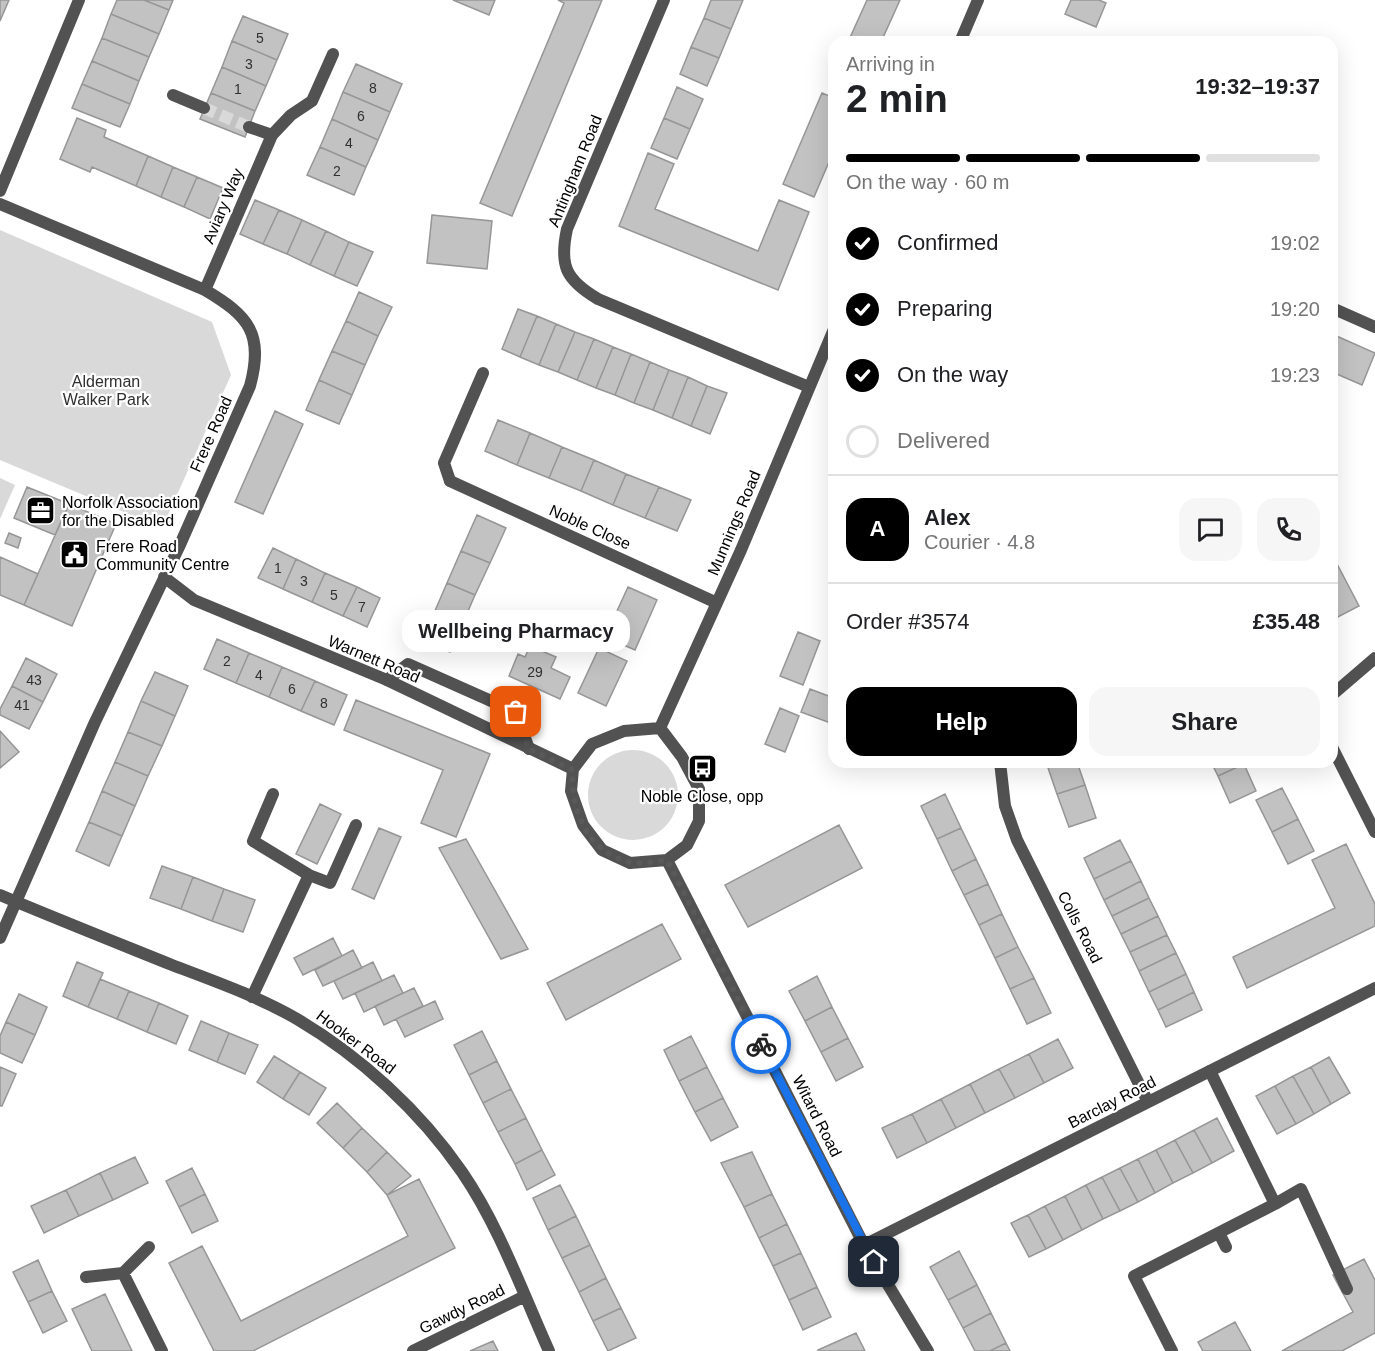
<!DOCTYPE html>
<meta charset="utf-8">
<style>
body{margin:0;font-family:Helvetica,sans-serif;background:#f6f6f6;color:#202124;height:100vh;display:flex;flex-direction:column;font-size:22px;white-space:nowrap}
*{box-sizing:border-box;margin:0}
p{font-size:20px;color:#757577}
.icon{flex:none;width:33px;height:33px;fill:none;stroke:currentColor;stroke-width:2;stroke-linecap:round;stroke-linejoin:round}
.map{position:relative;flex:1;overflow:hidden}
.details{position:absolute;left:828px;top:36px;width:510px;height:732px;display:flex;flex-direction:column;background:#fff;border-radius:18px;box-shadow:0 6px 24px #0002}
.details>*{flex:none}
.pin{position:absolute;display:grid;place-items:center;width:51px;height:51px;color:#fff;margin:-26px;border-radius:12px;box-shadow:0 3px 9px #0006}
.courier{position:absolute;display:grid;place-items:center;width:60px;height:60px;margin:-30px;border:4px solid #1a73e8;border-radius:50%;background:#fff;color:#222;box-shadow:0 2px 8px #0007}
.bubble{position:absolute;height:42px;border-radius:18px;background:#fff;box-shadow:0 6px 24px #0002;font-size:20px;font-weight:600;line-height:42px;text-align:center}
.overview em{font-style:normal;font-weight:600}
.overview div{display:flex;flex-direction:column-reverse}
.overview{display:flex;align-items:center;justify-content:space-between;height:102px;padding:0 18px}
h1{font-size:39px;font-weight:600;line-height:45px}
.bar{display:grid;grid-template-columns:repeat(4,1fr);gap:9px 6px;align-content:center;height:72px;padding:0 18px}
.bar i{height:8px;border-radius:4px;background:#e0e0e0}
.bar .active{background:#000}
.bar p{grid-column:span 4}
.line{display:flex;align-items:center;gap:15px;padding:0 18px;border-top:2px solid #e0e0e0}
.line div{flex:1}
.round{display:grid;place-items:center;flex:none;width:63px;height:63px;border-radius:18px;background:#f6f6f6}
ol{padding:0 18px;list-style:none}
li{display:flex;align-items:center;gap:18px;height:66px}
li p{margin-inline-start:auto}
li .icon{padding:6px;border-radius:50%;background:#000;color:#fff;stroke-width:4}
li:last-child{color:#757577}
li i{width:33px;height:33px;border:3px solid #e0e0e0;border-radius:50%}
.action{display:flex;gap:12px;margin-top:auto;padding:12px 18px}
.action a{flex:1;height:69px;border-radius:18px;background:#000;color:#fff;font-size:24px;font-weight:600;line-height:69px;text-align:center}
.action a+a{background:#f6f6f6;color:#202124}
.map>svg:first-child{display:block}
.green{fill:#d9d9d9}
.building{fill:#c2c2c2;stroke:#969696;stroke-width:1.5}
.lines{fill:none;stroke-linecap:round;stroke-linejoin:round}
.minor-tunnel{stroke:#d9d9d9;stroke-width:12;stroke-dasharray:12 6;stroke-linecap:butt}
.service{stroke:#525252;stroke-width:12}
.minor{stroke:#525252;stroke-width:12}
.done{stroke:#595959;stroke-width:6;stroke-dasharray:0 10.8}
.route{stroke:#1a73e8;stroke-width:8}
.labels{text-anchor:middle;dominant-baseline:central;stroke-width:4.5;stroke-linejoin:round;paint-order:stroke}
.number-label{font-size:14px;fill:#303030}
.street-label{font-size:16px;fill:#000;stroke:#fff}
.park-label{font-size:16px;fill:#303030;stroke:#fff}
.poi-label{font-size:16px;fill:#000;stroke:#fff;text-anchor:start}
</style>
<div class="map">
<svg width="1375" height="1351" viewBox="0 0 1375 1351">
<rect width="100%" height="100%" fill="#fff"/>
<!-- green -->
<path class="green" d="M0,230L212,322L231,375L162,528L0,460Z
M0,478L15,485L0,519Z
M588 795a45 45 0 1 1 90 0a45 45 0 1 1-90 0Z"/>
<!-- building -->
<path class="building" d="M0,0H9L0,21Z
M117,0H144L169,10L159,34L111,14Z
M144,0H173L169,10Z
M453,0H495L489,15Z
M558,0H602L512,216L480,203L564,3Z
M711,0H743L731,29L704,18Z
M867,0H900L881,42H848Z
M1071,0H1099L1106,3L1096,27L1065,14Z
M111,14L159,34L149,57L102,38Z
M243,16L288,34L277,60L232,41Z
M704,18L731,29L719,58L691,47Z
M102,38L149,57L139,81L92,61Z
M232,41L277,60L266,86L222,67Z
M691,47L719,58L707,86L680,74Z
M92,61L139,81L130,104L82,84Z
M356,64L402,84L390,112L343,92Z
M222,67L266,86L255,111L211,93Z
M82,84L130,104L120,127L72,108Z
M677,87L703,99L690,129L664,118Z
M343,92L390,112L378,140L332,119Z
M211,93L255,111L245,137L200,119Z
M822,93L834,98V150L814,197L783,184Z
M77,118L106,130L104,137L148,156L136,186L92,167L90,172L60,159Z
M664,118L690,129L677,159L651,148Z
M332,119L378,140L366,167L320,147Z
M320,147L366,167L354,195L307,175Z
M648,153L674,164L655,209L758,251L779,200L809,212L778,290L619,226Z
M148,156L173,167L161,197L136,186Z
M173,167L197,177L184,207L161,197Z
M197,177L223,188L210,219L184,207Z
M255,200L279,210L263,244L240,234Z
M279,210L302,220L287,254L263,244Z
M432,215L492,221L487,269L427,263Z
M302,220L326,231L310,265L287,254Z
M326,231L349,242L334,276L310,265Z
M349,242L373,252L357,286L334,276Z
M359,292L392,307L378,336L346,321Z
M518,309L537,316L520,357L502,349Z
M537,316L556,324L539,365L520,357Z
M346,321L378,336L365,365L332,351Z
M556,324L575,332L558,372L539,365Z
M575,332L594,339L577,380L558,372Z
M1332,334L1375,353L1362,385L1332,372Z
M594,339L613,347L596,388L577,380Z
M613,347L631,354L615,395L596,388Z
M332,351L365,365L352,395L319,380Z
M631,354L650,362L634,403L615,395Z
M650,362L669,370L653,410L634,403Z
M669,370L688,377L672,418L653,410Z
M688,377L707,386L691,426L672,418Z
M319,380L352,395L339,424L306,410Z
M707,386L727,393L710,434L691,426Z
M275,411L303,424L263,514L235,502Z
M498,420L530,433L517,465L485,451Z
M530,433L562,447L549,478L517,465Z
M562,447L594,460L581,491L549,478Z
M594,460L626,474L613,505L581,491Z
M626,474L659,487L645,518L613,505Z
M27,487L69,504L55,535L14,518Z
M659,487L691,500L677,531L645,518Z
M69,504L116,524L72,626L24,605Z
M477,515L506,528L490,563L461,551Z
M9,533L21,538L18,548L5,543Z
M273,548L296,559L283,589L258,578Z
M461,551L490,563L475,595L447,583Z
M0,557L38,574L24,605L0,595Z
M296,559L325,573L312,602L283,589Z
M1336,562L1359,606L1332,620V564Z
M325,573L357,587L343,616L312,602Z
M447,583L475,595L462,625L434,613Z
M357,587L380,598L367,627L343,616Z
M628,587L657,600L635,650L605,637Z
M434,613L462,625L450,652L422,640Z
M798,632L820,641L803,685L780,676Z
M217,639L249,653L236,683L204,669Z
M530,646L556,657L551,668L570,677L560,699L509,676L518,654L525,657Z
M599,648L627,661L606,706L578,693Z
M249,653L282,667L269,697L236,683Z
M26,658L57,674L43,702L12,686Z
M282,667L315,681L301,711L269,697Z
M155,672L188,686L175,716L141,701Z
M315,681L347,695L334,725L301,711Z
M12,686L43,702L29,729L0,715V709Z
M810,689L834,698L833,724L801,712Z
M356,700L490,754L456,837L421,823L443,770L344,730Z
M141,701L175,716L162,746L128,732Z
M780,708L799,716L785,752L765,744Z
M0,731L19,752L0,768Z
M128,732L162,746L148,776L115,762Z
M115,762L148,776L135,806L102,791Z
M1046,762H1077L1085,785L1057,794Z
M1211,762H1243L1244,764L1218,776Z
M1244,764L1256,791L1230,803L1218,776Z
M1085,785L1096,818L1069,827L1057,794Z
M1282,788L1298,819L1272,832L1256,800Z
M102,791L135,806L122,836L89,822Z
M945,794L961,828L937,839L921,806Z
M320,804L341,814L317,864L296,854Z
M1298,819L1314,851L1288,864L1272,832Z
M89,822L122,836L109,866L76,851Z
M839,825L862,868L748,927L725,885Z
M379,828L401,837L374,899L352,889Z
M961,828L976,859L952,871L937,839Z
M466,839L528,949L501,959L439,848Z
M1120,840L1131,861L1094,879L1084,858Z
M1346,844L1375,904V926L1247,988L1233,957L1335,908L1312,860Z
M976,859L988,884L964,895L952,871Z
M1131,861L1141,881L1104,900L1094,879Z
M162,866L193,877L181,909L150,898Z
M193,877L224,889L212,921L181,909Z
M1141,881L1149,898L1112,916L1104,900Z
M988,884L1002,914L979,925L964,895Z
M224,889L255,900L243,932L212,921Z
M1149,898L1158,916L1121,934L1112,916Z
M1002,914L1018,947L995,958L979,925Z
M1158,916L1167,935L1130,952L1121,934Z
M662,924L681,959L566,1020L547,983Z
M1167,935L1176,953L1139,971L1130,952Z
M333,938L342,956L303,975L294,958Z
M1018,947L1034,978L1010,989L995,958Z
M353,950L362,968L323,986L315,970Z
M1176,953L1186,974L1149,992L1139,971Z
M77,962L103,973L88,1007L63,996Z
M373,962L382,981L343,999L334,981Z
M1186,974L1194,992L1158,1010L1149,992Z
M394,975L403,993L364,1012L355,993Z
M817,976L832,1007L805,1021L789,991Z
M1034,978L1051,1013L1027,1024L1010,989Z
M100,979L129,991L117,1019L88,1007Z
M414,988L423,1006L384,1025L375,1006Z
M129,991L159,1003L147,1032L117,1019Z
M1194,992L1202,1010L1166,1027L1158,1010Z
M19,994L47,1007L35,1035L6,1022Z
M435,1001L443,1019L405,1037L396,1019Z
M159,1003L188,1016L176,1044L147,1032Z
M832,1007L848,1038L821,1052L805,1021Z
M201,1021L229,1033L217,1062L189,1050Z
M6,1022L35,1035L22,1063L0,1053V1036Z
M482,1031L497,1061L469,1075L454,1045Z
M229,1033L258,1045L245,1074L217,1062Z
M691,1036L707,1067L679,1081L664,1050Z
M848,1038L863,1067L836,1081L821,1052Z
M1058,1039L1073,1068L1044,1083L1029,1054Z
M1029,1054L1044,1083L1015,1098L999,1069Z
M274,1056L300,1072L283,1099L257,1082Z
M1329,1057L1350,1093L1331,1104L1311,1067Z
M497,1061L511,1089L483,1103L469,1075Z
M0,1067L16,1074L2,1106H0Z
M707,1067L723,1098L695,1112L679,1081Z
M1311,1067L1331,1104L1314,1114L1293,1076Z
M999,1069L1015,1098L985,1113L970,1084Z
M300,1072L326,1088L309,1115L283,1099Z
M1293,1076L1314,1114L1296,1124L1275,1086Z
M970,1084L985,1113L956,1128L941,1099Z
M1275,1086L1296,1124L1277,1134L1256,1096Z
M511,1089L526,1118L498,1132L483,1103Z
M723,1098L738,1127L711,1141L695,1112Z
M941,1099L956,1128L927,1143L912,1114Z
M337,1103L362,1128L343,1148L317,1123Z
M912,1114L927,1143L897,1158L882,1128Z
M526,1118L542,1150L515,1164L498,1132Z
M1217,1118L1234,1151L1212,1163L1194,1130Z
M362,1128L387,1152L367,1172L343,1148Z
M1194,1130L1212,1163L1193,1173L1175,1140Z
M1175,1140L1193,1173L1173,1183L1156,1150Z
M542,1150L555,1175L527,1190L515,1164Z
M1156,1150L1173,1183L1155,1193L1138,1159Z
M387,1152L411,1176L387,1195L367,1172Z
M752,1152L772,1194L744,1207L721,1163Z
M135,1157L148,1183L113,1200L100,1173Z
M1138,1159L1155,1193L1138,1202L1120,1168Z
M192,1168L205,1194L179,1207L166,1181Z
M1120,1168L1138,1202L1120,1211L1102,1177Z
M100,1173L113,1200L79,1216L66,1190Z
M1102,1177L1120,1211L1103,1219L1086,1185Z
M419,1179L455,1248L253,1351H214L169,1263L202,1246L241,1321L408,1236L387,1195Z
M560,1185L576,1216L548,1230L533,1198Z
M1086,1185L1103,1219L1082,1230L1065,1196Z
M66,1190L79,1216L44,1233L31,1206Z
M205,1194L218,1221L192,1233L179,1207Z
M772,1194L787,1224L759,1238L744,1207Z
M1065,1196L1082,1230L1063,1240L1045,1206Z
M1045,1206L1063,1240L1046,1249L1028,1215Z
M1028,1215L1046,1249L1029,1257L1011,1223Z
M576,1216L590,1245L562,1258L548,1230Z
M787,1224L801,1253L773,1266L759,1238Z
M590,1245L606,1278L579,1292L562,1258Z
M959,1251L977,1285L948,1300L930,1267Z
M801,1253L817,1287L789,1300L773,1266Z
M1364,1259L1375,1280V1333L1342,1351H1282L1353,1312L1333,1275Z
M38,1260L52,1291L28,1302L13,1272Z
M606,1278L621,1308L593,1321L579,1292Z
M977,1285L991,1313L963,1328L948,1300Z
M817,1287L831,1317L803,1330L789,1300Z
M52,1291L67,1321L43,1333L28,1302Z
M105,1294L132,1351H92L72,1309Z
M621,1308L636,1338L608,1351L593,1321Z
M991,1313L1006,1343L990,1351H975L963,1328Z
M1235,1322L1251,1351H1203L1198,1342Z
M856,1333L865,1351H818V1350Z
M493,1341L498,1351H470Z
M1006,1343L1010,1351H990Z"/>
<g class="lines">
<!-- minor-tunnel -->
<path class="minor-tunnel" d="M204,108L249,127"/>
<!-- service -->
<path class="service" d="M450,481L444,463L483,373
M387,680L408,664L516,712L529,749
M309,875L330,883L356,825
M252,997L309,875L253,841L273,794
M1275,1204L1301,1189L1347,1289
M1219,1233L1226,1247
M1172,1351L1134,1276L1275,1204L1210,1071"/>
<!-- minor -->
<path class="minor" d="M664,0L567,229C559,266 566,280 598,299L809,387
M960,42L978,0
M173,95L204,108
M249,127L272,135
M0,191L79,0
M0,204L205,290C249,316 264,334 250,386L179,547L95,722L0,938
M205,290L272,135L291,115L312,101L333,54
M1332,308L1375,327
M450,481L717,603
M164,577L194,600L387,680L573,769
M1332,695L1375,658
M660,728L741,550L834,329
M660,728L682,757L699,789V821L687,845L667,860L630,863L602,850L583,825L571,791L573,769L592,744L624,731Z
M1332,747L1375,832
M1000,762L1005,806L1017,840L1148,1102
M667,860L864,1245L928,1351
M0,895C57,919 115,942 172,965C214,981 257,996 297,1019C360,1056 420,1111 462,1172C499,1226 522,1291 549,1351
M864,1245L1375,988
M123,1273L149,1247
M86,1277L123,1273L162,1351
M413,1351L525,1296"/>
</g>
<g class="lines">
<!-- done -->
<path class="done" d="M516,712L529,749L573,770C569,808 588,853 629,862C640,865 656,861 667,860L761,1044"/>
<!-- route -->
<path class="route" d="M761,1044L874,1262"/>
</g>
<!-- icons -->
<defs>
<symbol id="office-square" viewBox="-11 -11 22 22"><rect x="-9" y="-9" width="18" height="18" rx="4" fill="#000" stroke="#fff"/><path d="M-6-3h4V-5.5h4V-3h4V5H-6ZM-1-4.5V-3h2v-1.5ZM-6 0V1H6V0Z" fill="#fff"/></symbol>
<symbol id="civic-square" viewBox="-11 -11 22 22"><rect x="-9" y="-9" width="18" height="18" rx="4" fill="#000" stroke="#fff"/><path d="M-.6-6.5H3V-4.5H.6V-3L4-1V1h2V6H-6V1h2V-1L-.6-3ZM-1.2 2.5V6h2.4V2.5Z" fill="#fff"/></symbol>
<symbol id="bus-square" viewBox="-11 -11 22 22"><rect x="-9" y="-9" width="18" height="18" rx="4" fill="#000" stroke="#fff"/><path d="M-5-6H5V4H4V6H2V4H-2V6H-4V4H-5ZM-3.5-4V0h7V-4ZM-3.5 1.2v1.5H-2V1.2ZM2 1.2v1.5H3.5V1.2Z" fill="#fff"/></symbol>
</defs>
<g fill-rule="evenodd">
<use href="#office-square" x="24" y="494" width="33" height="33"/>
<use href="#civic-square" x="58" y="538" width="33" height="33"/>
<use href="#bus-square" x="686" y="752" width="33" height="33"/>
</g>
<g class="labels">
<!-- number labels -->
<g class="number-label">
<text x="260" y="38">5</text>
<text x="249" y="64">3</text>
<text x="373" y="88">8</text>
<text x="238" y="89">1</text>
<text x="361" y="116">6</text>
<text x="349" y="143">4</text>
<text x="337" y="171">2</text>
<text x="278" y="568">1</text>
<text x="304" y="581">3</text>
<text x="334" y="595">5</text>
<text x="362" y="607">7</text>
<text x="227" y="661">2</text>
<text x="535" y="672">29</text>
<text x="259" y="675">4</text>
<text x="34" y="680">43</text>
<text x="292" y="689">6</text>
<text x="324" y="703">8</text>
<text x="22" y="705">41</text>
</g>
<!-- street labels -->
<g class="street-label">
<text transform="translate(575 171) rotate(-68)">Antingham Road</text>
<text transform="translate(223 206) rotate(-67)">Aviary Way</text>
<text transform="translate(211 434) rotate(-66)">Frere Road</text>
<text transform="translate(734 523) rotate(-67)">Munnings Road</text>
<text transform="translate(590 527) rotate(24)">Noble Close</text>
<text transform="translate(374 659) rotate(23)">Warnett Road</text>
<text transform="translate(1080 927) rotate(63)">Colls Road</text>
<text transform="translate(356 1042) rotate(37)">Hooker Road</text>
<text transform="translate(1112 1102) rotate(-27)">Barclay Road</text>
<text transform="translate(817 1116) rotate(63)">Witard Road</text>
<text transform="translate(462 1309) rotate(-26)">Gawdy Road</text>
</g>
<!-- park labels -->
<g class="park-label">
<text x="106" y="381">Alderman<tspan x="106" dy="18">Walker Park</tspan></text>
</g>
<!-- poi labels -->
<g class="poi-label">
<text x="62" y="502">Norfolk Association<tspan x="62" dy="18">for the Disabled</tspan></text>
<text x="96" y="546">Frere Road<tspan x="96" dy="18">Community Centre</tspan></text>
<text x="702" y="796" text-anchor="middle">Noble Close, opp</text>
</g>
</g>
</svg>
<div class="pin" style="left:516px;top:712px;background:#ea580c"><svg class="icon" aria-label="bag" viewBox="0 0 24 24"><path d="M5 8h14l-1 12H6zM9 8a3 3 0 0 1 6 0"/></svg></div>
<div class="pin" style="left:874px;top:1262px;background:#1f2937"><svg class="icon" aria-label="home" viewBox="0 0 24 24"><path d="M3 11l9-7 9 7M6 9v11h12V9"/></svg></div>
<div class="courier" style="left:761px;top:1044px"><svg class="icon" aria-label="bike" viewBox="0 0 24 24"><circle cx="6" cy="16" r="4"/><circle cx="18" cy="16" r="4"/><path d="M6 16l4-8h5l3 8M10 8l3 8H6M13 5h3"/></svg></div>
<div class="bubble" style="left:402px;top:610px;width:228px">Wellbeing Pharmacy</div>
<section class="details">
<div class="overview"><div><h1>2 min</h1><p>Arriving in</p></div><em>19:32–19:37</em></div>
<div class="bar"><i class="active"></i><i class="active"></i><i class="active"></i><i></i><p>On the way · 60 m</p></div>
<ol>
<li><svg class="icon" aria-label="check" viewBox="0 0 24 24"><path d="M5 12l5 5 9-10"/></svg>Confirmed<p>19:02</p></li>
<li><svg class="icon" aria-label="check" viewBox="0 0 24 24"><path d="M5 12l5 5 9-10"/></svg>Preparing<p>19:20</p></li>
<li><svg class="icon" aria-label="check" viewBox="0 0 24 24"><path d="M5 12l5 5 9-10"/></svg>On the way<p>19:23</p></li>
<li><i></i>Delivered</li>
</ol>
<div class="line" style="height:108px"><b class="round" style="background:#000;color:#fff">A</b><div><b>Alex</b><p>Courier · 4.8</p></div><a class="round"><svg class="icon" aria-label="chat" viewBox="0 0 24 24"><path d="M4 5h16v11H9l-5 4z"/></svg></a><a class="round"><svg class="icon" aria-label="phone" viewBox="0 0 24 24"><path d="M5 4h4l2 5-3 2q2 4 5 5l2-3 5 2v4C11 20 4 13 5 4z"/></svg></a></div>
<div class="line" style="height:78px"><div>Order #3574</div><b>£35.48</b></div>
<div class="action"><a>Help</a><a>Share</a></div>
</section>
</div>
